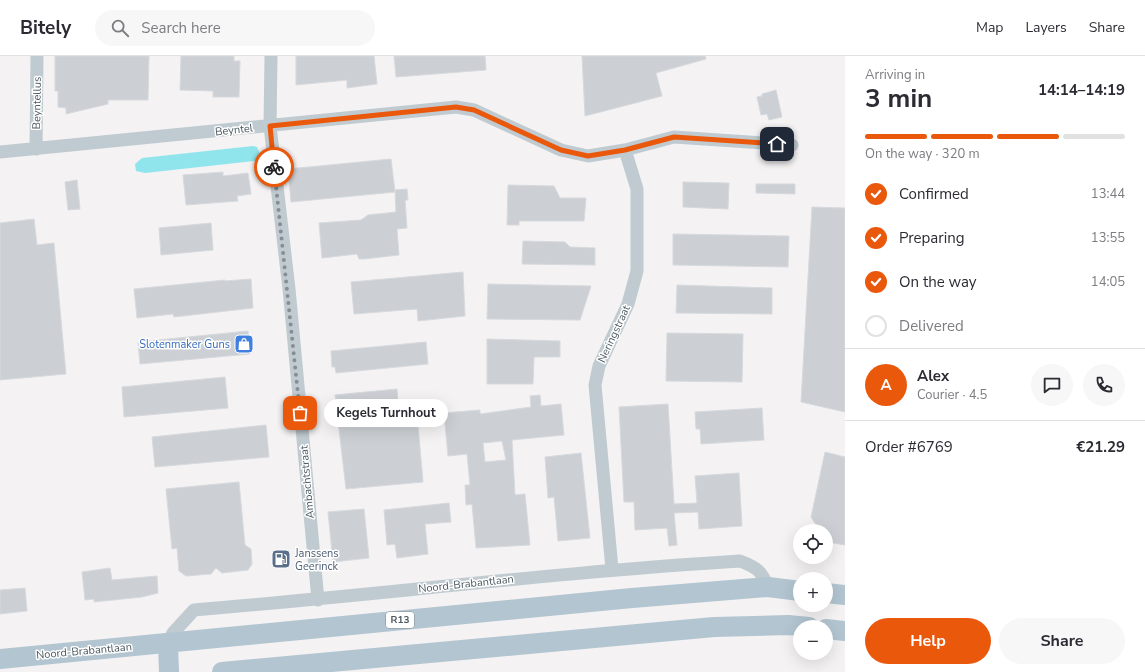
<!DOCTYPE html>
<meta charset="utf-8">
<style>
body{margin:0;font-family:"Nunito Sans",sans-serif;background:#f7f7f7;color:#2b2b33;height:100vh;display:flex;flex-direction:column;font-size:15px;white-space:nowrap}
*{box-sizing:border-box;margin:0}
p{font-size:13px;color:#7c7c81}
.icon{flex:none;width:22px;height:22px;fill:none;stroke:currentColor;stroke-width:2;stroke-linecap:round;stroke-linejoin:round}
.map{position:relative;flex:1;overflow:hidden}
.sheet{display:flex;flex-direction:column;background:#fff;width:300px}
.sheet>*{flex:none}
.tools{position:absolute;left:793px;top:468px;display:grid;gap:8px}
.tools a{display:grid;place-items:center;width:40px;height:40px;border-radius:50%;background:#fff;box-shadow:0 4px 16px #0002;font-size:20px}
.pin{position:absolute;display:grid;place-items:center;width:34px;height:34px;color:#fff;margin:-17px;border-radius:8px;box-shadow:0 2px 6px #0006}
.courier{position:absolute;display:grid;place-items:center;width:40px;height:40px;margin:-20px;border:3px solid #ea580c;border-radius:50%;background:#fff;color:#222;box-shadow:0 1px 5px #0007}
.bubble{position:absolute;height:28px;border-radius:14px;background:#fff;box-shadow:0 4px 16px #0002;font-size:13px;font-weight:700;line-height:28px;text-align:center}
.overview em{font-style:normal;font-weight:700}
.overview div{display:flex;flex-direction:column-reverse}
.overview{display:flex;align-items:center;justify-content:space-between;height:68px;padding:0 20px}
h1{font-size:26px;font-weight:700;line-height:30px}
.bar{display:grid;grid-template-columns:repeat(4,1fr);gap:6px 4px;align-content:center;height:48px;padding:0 20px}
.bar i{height:5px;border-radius:3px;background:#e1e1e2}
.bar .current{background:#ea580c}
.bar p{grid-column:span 4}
.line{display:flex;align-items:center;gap:10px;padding:0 20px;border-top:1px solid #e1e1e2}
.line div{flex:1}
.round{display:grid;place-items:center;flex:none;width:42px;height:42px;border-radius:21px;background:#f7f7f7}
ol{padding:0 20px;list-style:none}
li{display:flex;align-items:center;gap:12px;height:44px}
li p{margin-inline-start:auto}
li .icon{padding:4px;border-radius:50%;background:#ea580c;color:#fff;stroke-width:4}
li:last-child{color:#7c7c81}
li i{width:22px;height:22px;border:2px solid #e1e1e2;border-radius:50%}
.primary-button{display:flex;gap:8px;margin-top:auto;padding:8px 20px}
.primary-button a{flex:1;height:46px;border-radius:24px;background:#ea580c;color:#fff;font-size:16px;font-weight:700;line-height:46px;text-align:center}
.primary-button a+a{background:#f7f7f7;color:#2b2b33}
header{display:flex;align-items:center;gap:24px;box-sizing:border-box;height:56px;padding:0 20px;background:#fff;border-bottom:1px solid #e1e1e2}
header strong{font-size:19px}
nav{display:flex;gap:22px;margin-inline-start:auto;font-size:14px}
.search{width:280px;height:36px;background:#f7f7f7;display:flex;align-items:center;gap:10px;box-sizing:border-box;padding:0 14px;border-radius:22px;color:#7c7c81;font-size:15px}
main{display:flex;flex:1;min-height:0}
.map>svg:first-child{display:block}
.water{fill:#90e5ed}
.building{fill:#ccd0d4;stroke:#d6d9dd;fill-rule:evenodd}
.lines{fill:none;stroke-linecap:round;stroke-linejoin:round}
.minor{stroke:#c0cbd1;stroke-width:13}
.primary{stroke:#b2c5d0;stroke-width:20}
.done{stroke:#868e93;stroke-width:4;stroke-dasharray:0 7.2}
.route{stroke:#ea580c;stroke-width:5}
.labels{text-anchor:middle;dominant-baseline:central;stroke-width:3;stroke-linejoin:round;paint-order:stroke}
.shield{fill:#fff;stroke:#808a90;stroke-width:1}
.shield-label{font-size:10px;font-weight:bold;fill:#4a5860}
.street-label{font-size:11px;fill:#4a5860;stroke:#fff}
.shop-label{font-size:11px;fill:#366cbe;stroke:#fff;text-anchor:end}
.service-label{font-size:11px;fill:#4e5e75;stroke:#fff;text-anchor:start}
</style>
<header>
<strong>Bitely</strong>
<div class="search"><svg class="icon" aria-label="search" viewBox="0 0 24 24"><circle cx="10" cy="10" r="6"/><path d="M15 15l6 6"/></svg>Search here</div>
<nav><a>Map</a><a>Layers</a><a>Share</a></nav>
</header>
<main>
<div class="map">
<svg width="845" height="616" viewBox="0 0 845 616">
<rect width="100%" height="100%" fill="#f4f2f3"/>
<!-- water -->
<path class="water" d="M253,90L257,91L260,98L258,104L254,105L145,117L136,115L135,108L142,102Z"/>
<!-- building -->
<path class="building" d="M55,0H149L148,44H108V48L66,58V52L58,51V35H55Z
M181,0H234V5H240L239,41H213V35L180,34Z
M296,0H374L377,28L347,32V24L296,29Z
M394,0H485L486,14L396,21Z
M582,0H705L706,3L656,17L662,40L585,60Z
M776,34L782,61L769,64L767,58L761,59L757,41L762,40V38Z
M391,103L395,136L291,146L288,113Z
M223,116V120L248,117L251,138L237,140L238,145L186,149L183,119Z
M77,124L80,153L68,154L65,126Z
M683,126L729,127L728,153L683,151Z
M756,128H795V138L756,137Z
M508,129L554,130L560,142H586L584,165H519V169H507Z
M407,133L408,144H405L407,172L397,173L399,199L364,203H359L357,198L322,202L319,167L361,164L368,159L396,156L395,134Z
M812,151L845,152V356L801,346Z
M34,163L37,189L54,187L66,318L0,324V167Z
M211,167L213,194L161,199L159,172Z
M673,178L789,180L788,211L673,209Z
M523,185L565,186L570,191L595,192V209L522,208Z
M463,216L465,260L418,265L417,253L354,258L351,226Z
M251,223L253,252L174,261L173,258L137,262L134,233L225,224V225Z
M488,228L591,230L580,264L487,263Z
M677,229L772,232V258L676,257Z
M248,275L250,298L140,308L138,286Z
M667,277L743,278L742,326L666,325Z
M487,283L560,285V301H534L533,328H487Z
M426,286L428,308L336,317L335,311H332L331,295Z
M225,321L228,352L124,361L122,331Z
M397,333L399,359L417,358L423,426L346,433L335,339Z
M540,339L541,350L561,348L564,379L512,384L515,439L525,438L530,489L476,492L472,448L466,449L465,429H470L467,398L448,400L444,357L480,354V358L531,351L530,340ZM502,385L506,404L485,406L483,387Z
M668,348L674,448L697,447L695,420L739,417L742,470L699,473L698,456L674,457L677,489L669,490L667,472L635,474L634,446H624L619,351Z
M762,352L764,384L701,388L700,373H696L695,356Z
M266,369L269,401L155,411L152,381Z
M825,396L845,401V489L827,486L826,475H820L811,461Z
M581,397L590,482L558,485L554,441L548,442L545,401Z
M239,426L245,489L251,493L252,508L248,514L222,517L216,512L211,518L186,520L179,515L177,492L172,493L166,433Z
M449,447L451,466L425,468L428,498L397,502L395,488L387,489L384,454Z
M364,453L369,502L333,506L328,456Z
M110,512L112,524L157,520L158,537L142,541L94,546V543L85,544L82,516Z
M25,532L27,555L0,558V534Z"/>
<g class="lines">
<!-- minor -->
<path class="minor" d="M271,0L270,70L289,233L318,544
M36,93L37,0
M0,96L456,51L474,54L561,94L588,100L625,94L674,81L792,89
M612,513L595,329L599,310L628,248L637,215V133L625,94
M168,587L173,577L194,554C376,539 558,516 740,505C756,511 762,515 768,531"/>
<!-- primary -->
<path class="primary" d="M826,537L845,539
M826,573L845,575
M168,587L169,616
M0,603L632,542L768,531L800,535
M222,616L714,571L788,569L809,571"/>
</g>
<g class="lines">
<!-- done -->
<path class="done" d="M274,111L300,357"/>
<!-- route -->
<path class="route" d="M274,111L270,70L456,51L474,54L561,94L588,100L625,94L674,81L777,88"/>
</g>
<!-- icons -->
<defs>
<symbol id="shop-square" viewBox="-11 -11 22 22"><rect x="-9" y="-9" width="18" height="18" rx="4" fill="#3f7fe0" stroke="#fff"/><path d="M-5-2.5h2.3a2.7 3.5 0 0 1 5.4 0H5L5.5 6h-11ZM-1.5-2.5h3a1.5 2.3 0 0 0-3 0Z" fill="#fff"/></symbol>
<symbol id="fuel-square" viewBox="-11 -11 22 22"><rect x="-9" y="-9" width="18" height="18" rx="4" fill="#5c6f8a" stroke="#fff"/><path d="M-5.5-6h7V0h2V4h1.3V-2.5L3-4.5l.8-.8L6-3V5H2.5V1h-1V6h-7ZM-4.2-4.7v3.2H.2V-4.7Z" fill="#fff"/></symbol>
</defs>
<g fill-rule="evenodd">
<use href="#shop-square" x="233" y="277" width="22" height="22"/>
<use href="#fuel-square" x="270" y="492" width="22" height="22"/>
</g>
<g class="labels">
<!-- shield labels -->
<rect class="shield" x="386" y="556" width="28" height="16" rx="3"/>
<g class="shield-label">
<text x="400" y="564">R13</text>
</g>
<!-- street labels -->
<g class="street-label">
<text transform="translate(37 47) rotate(-89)">Beyntellus</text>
<text transform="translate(234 74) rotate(-6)">Beyntel</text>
<text transform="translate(614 278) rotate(-65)">Neringstraat</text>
<text transform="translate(307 426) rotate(-95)">Ambachtstraat</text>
<text transform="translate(466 528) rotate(-6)">Noord-Brabantlaan</text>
<text transform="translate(84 595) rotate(-5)">Noord-Brabantlaan</text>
</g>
<!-- shop labels -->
<g class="shop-label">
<text x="230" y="288">Slotenmaker Guns</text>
</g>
<!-- service labels -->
<g class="service-label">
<text x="295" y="497">Janssens<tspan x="295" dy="13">Geerinck</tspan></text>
</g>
</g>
</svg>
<div class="tools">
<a><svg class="icon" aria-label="locate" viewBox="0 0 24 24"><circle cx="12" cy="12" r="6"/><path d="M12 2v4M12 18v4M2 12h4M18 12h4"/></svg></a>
<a>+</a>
<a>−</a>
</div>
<div class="pin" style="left:300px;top:357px;background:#ea580c"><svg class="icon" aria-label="bag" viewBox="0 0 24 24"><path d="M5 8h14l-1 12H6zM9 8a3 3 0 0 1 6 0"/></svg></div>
<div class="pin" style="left:777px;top:88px;background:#1f2937"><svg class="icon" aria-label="home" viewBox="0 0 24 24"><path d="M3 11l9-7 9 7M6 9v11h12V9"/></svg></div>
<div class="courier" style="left:274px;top:111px"><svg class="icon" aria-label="bike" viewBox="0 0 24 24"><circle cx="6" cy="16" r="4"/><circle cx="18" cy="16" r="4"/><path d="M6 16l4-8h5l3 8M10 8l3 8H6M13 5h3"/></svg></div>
<div class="bubble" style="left:324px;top:343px;width:124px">Kegels Turnhout</div>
</div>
<section class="sheet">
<div class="overview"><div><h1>3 min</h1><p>Arriving in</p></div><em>14:14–14:19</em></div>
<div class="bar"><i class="current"></i><i class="current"></i><i class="current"></i><i></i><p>On the way · 320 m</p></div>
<ol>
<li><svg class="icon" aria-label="check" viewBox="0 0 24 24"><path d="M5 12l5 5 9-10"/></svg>Confirmed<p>13:44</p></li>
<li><svg class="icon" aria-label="check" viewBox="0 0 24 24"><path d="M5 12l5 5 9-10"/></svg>Preparing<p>13:55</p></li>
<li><svg class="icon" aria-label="check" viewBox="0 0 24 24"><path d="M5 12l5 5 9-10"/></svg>On the way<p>14:05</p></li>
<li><i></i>Delivered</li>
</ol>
<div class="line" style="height:72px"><b class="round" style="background:#ea580c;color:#fff">A</b><div><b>Alex</b><p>Courier · 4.5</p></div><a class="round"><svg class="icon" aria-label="chat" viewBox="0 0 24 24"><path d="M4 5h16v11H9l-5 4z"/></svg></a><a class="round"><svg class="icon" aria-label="phone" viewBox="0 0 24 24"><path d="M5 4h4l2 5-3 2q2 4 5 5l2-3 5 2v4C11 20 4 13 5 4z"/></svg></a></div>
<div class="line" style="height:52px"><div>Order #6769</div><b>€21.29</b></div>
<div class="primary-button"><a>Help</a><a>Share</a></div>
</section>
</main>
